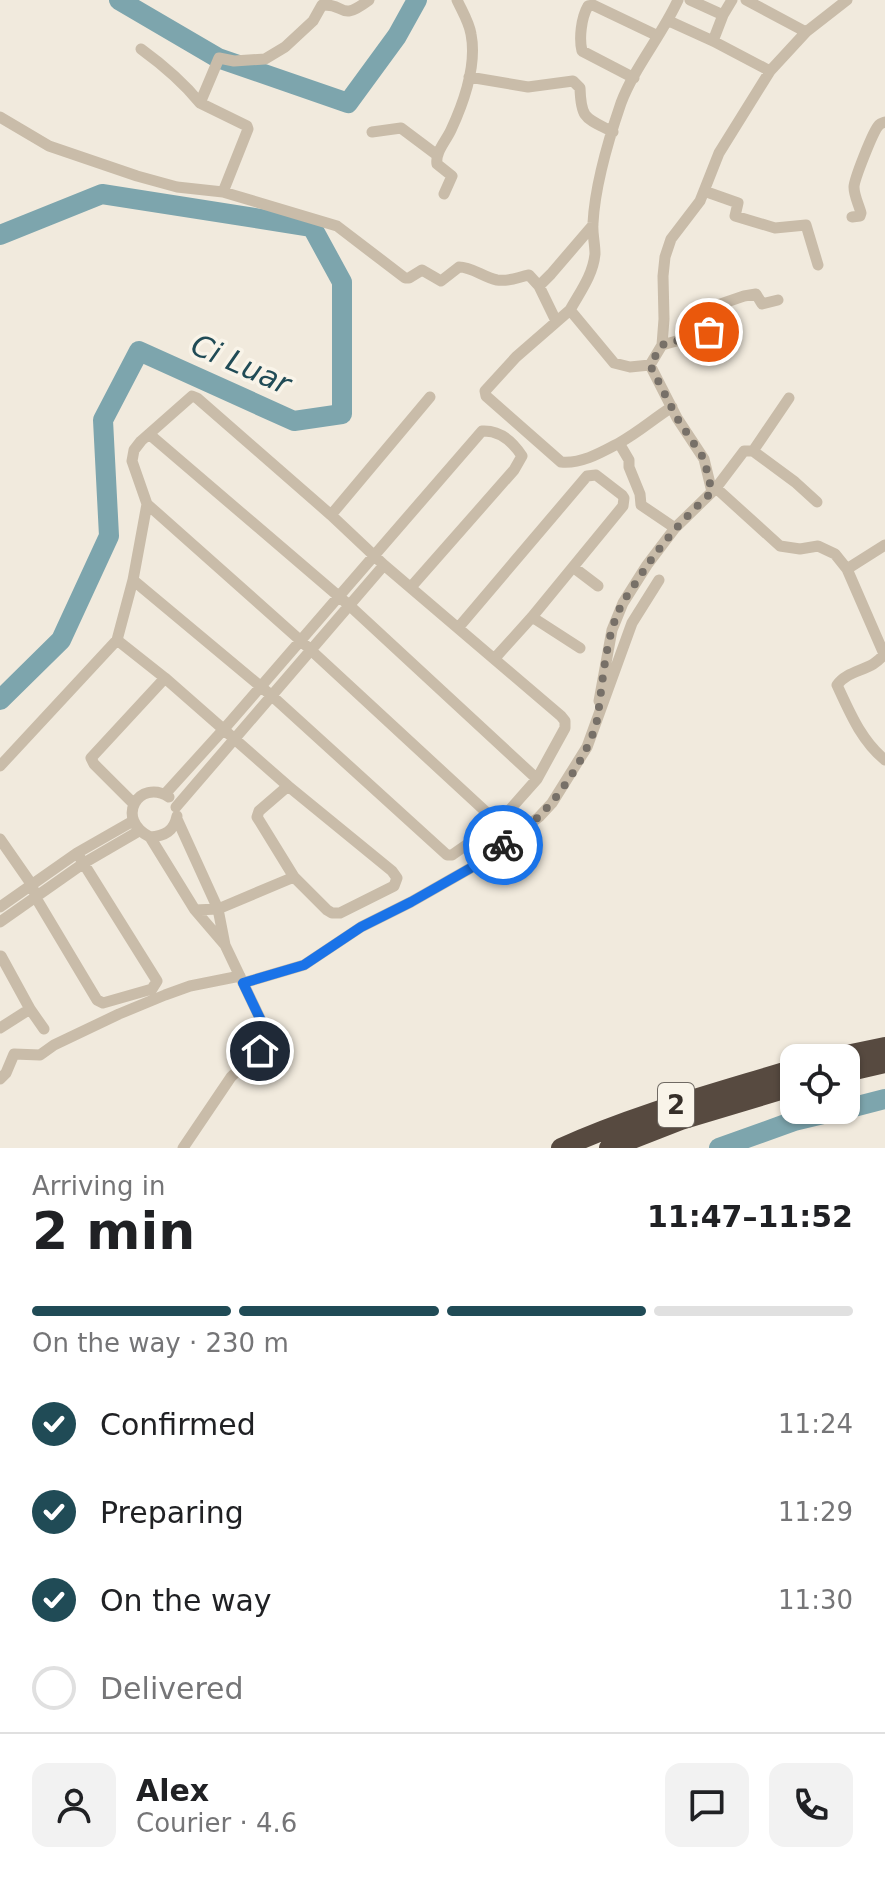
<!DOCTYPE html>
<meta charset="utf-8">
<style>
body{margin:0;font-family:"DejaVu Sans",sans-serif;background:#f2f2f2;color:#202124;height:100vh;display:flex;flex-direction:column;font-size:30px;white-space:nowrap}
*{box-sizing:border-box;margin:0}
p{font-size:26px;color:#757577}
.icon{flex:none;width:44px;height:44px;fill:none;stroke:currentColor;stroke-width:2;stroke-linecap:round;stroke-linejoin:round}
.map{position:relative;height:1148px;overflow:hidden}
.side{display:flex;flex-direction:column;background:#fff;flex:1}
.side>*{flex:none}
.fabs{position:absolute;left:780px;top:1044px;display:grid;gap:16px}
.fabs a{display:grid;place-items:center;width:80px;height:80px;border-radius:16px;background:#fff;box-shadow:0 2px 6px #0004;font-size:40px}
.pin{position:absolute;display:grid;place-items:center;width:68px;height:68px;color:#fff;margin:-34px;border:4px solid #fff;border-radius:50%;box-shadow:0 2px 8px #0007}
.courier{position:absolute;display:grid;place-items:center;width:80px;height:80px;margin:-40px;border:6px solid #1a73e8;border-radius:50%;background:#fff;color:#222;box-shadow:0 2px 10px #0007}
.summary em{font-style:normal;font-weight:600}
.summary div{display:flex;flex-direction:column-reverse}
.summary{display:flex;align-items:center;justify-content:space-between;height:136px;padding:0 32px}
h1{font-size:52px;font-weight:600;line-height:60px}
.bar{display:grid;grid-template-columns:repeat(4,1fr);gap:12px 8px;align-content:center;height:96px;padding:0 32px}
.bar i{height:10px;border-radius:6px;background:#e0e0e0}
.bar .active{background:#204b56}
.bar p{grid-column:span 4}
.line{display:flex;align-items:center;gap:20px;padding:0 32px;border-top:2px solid #e0e0e0}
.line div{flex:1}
.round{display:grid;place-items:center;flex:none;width:84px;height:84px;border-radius:16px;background:#f2f2f2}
ol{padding:0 32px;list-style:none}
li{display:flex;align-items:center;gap:24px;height:88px}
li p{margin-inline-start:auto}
li .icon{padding:8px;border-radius:50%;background:#204b56;color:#fff;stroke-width:4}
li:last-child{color:#757577}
li i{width:44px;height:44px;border:4px solid #e0e0e0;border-radius:50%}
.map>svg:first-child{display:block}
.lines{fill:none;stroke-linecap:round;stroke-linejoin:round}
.river{stroke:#7da5ad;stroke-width:20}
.street{stroke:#c9bca9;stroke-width:11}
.highway{stroke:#574a40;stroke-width:20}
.done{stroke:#777068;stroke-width:8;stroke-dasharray:0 14.4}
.route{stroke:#1a73e8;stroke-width:10}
.labels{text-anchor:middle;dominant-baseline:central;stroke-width:7;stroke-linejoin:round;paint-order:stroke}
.shield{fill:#f9f4e9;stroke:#706a63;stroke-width:2}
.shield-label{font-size:26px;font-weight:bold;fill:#362f29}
.water-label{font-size:30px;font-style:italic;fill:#204b56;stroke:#f9f4e9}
</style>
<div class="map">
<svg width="885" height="1148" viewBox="0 0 885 1148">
<rect width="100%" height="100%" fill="#f1eadd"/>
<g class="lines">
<!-- river -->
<path class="river" d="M119,0L218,58L348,103L397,36L417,0
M0,235L102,194L312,227L342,282V414L294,421L139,351L103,420L109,536L61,640L0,700
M846,1109L885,1099
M719,1148L794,1121L840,1110"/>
<!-- street -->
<path class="street" d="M690,0L723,15
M746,0L806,32
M669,21L713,41L770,71
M713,41L723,15L732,0
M141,49C163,65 183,82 200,103
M469,77L528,87L573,81L580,88C581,120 586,118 613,132
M634,78L582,51C579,39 581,18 588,6L593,5L658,36
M0,117L49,146L137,176L177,187L223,192L337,226L405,278H409L422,270L441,281L459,267C472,267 483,277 497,280C509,282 518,277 529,275L539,286L556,321
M372,132L401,128L437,155
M704,191L738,203L735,216L775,228L806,225L818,265
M223,192L248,129L247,126L200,103L219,58L234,61L265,59L285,47L313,21L322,5C347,3 338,23 369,0
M444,194L452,176L437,164C435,152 446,141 451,130C464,102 477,65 471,34C469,22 462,11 457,0
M852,217L860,216L861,213C859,205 854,196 854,187C854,180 873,131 879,125C881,123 883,123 885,122
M539,286L551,274L593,225
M570,310L516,357L485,391L486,396L561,462C582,464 602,452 619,443L629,460V467L640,494L641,505L675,528
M662,345L709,332L711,327L706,309L744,296L756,294L762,304L778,300
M650,365L630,367L614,363L570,310C580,292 593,275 595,254C595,243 592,233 593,223C595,185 609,138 621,103C634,68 662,35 678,0
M149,434L350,606L537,779
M619,443C639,432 653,419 672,407
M753,451L795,482L817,502
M716,488L780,546L800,549L818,546L835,554L847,569L884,654C873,671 848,669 837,685C850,713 861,740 885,760
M712,492L704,459L677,418L650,365L662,345L664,319L663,276L665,257L671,239L700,201L719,153L770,71L806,32L847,0
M147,504L301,641L498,823
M331,515L430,397
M573,567L598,586
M847,569L885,545
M532,617L580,648
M458,628L587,476L596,475L622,495L624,498L623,506L532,617L495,658
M117,640L165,678L91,758L94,764L134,804
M165,678L288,786L392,871L397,878L394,886L340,913H332L327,910L294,877L218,909L195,910
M599,701L612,630L623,603L647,565L675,528L716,488L744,451H753L789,398
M0,766L117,640L133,580L147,504L132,461L134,450L141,441L192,396L197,398L331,515L384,565L561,716L565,721V728L537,779L498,823L452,855H447L272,696L133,580
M288,786L259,811L257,817L294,877
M165,794L224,729L482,431C500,430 513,442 522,456L514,470L411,587
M169,797C139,778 114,819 150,837L195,910L225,945
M176,807L384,565
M177,819L218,909L225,945L266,1031L267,1037L264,1046L231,1077L183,1148
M150,837C165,836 174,831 177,816
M0,839L32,885L36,898L97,1000L103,1003L152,989L157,981L77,853
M0,907L77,853L133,821
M0,922L84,863L139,831
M1,956L30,1009L44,1029
M243,983L304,965L361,927L411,902L476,865L539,817L552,803L587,747L632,623L659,580
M0,1028L30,1009
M0,1079L6,1073L14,1054L40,1055L54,1045L119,1014L165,995L190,986L240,976"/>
<!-- highway -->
<path class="highway" d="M832,1058L885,1047
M846,1072L885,1063
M561,1148C636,1114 716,1093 794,1069
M609,1148L681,1120L794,1086"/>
</g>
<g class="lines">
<!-- done -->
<path class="done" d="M503,845C515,835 530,826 541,814C562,794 595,743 598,714C603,680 605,644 618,612C623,601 630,591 637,581C658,547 683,519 712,492L704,459L677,418L650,365L662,345L709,332"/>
<!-- route -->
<path class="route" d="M260,1051L265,1042L266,1031L243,983L304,965L361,927L411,902L476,865L503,845"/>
</g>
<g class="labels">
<!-- shield labels -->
<rect class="shield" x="658" y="1083" width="36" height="44" rx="6"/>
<g class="shield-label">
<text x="676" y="1105">2</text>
</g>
<!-- water labels -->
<g class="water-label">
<text transform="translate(241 364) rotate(24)">Ci Luar</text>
</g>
</g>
</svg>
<div class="fabs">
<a><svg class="icon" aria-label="locate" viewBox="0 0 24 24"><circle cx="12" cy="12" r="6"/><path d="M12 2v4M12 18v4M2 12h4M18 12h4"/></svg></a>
</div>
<div class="pin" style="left:709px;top:332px;background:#ea580c"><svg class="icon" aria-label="bag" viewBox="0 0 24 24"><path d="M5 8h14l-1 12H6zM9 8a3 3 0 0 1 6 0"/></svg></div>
<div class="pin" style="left:260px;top:1051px;background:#1f2937"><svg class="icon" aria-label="home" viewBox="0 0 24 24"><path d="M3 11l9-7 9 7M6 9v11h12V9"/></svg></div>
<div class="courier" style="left:503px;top:845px"><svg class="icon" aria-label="bike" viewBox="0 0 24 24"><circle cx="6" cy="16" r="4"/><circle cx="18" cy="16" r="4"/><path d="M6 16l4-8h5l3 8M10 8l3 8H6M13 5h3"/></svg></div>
</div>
<section class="side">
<div class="summary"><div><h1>2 min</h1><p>Arriving in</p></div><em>11:47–11:52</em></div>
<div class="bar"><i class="active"></i><i class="active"></i><i class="active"></i><i></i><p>On the way · 230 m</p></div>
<ol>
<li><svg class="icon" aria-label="check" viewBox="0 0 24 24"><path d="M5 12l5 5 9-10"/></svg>Confirmed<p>11:24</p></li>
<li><svg class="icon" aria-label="check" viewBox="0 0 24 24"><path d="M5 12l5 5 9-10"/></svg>Preparing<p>11:29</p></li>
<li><svg class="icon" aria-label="check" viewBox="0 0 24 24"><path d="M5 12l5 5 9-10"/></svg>On the way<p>11:30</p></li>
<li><i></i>Delivered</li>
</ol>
<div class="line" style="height:144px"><a class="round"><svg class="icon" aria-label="person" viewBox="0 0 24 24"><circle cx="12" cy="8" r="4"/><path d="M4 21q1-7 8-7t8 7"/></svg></a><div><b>Alex</b><p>Courier · 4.6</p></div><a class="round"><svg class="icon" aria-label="chat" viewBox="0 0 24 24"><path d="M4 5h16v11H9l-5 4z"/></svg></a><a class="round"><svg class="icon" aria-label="phone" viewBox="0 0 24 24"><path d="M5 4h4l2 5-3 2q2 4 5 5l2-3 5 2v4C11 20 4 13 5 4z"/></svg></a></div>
</section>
